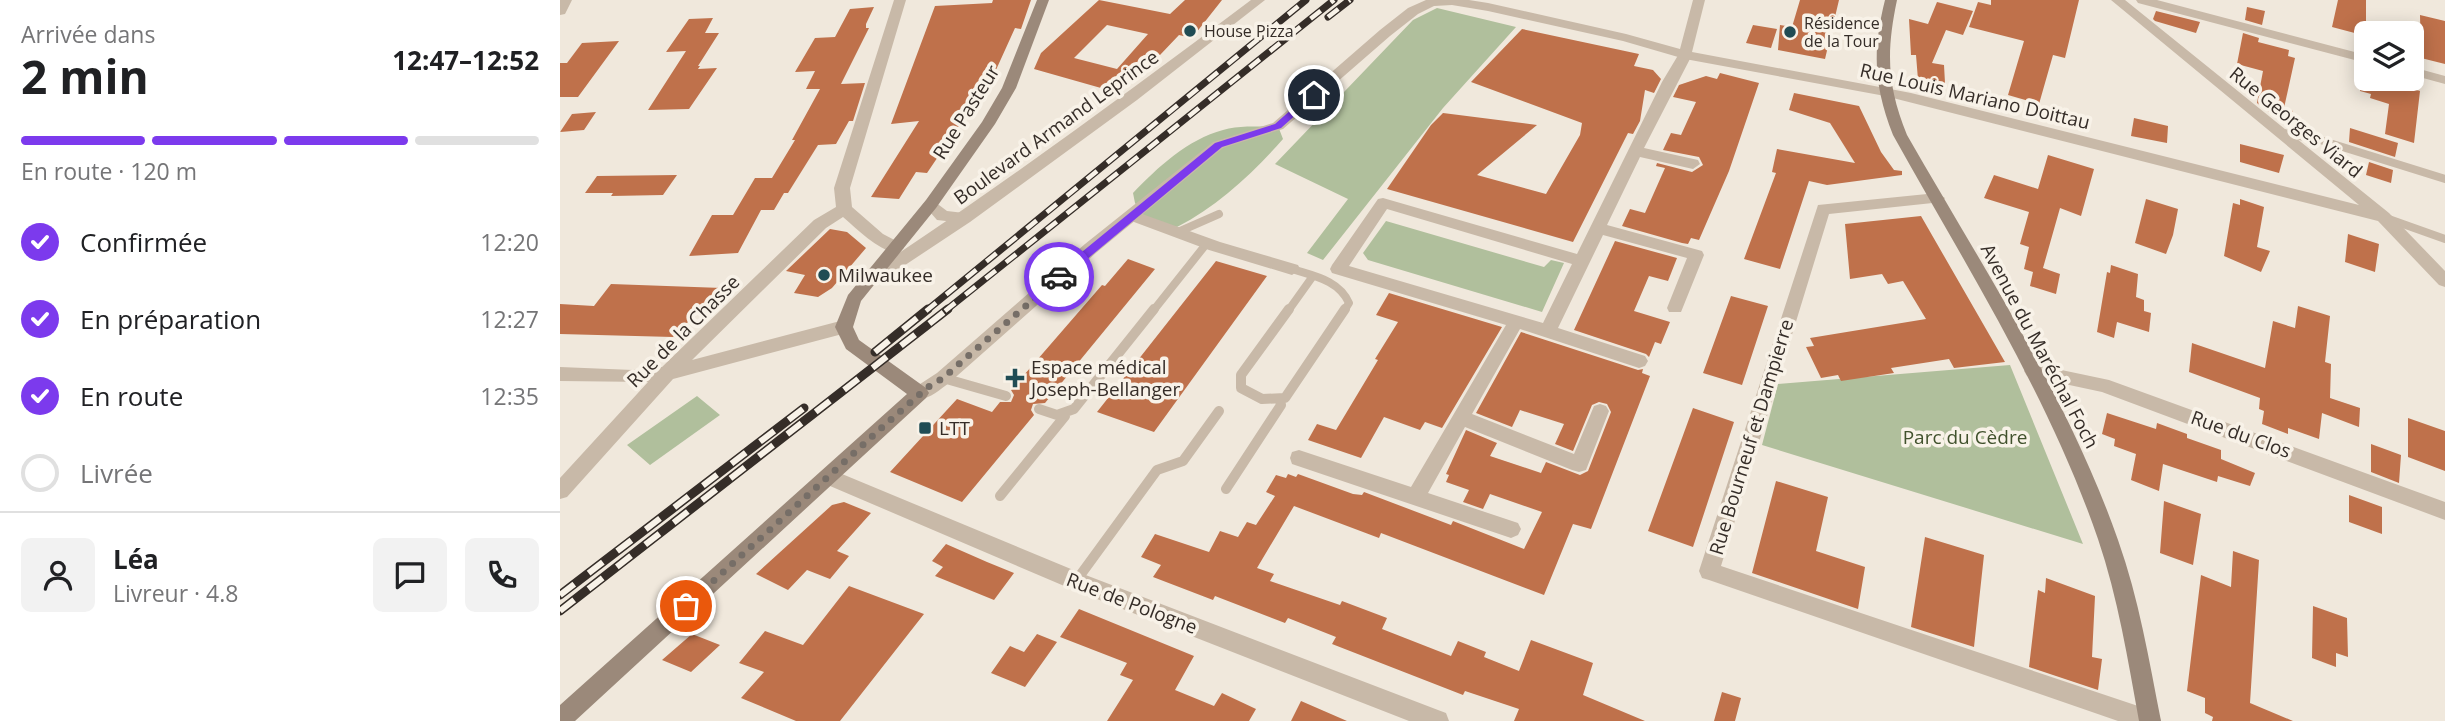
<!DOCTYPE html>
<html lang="fr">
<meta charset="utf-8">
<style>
body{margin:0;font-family:"Open Sans",sans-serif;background:#f2f2f2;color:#202124;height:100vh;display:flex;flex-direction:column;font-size:26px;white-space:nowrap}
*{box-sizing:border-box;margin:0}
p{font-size:23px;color:#757577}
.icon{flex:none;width:38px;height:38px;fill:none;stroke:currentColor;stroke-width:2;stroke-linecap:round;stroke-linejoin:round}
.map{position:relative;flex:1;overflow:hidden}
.panel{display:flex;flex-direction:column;background:#fff;width:560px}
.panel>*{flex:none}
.controls{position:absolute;left:1794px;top:21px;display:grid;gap:14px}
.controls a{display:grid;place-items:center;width:70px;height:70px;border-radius:10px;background:#fff;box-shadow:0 4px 18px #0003;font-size:35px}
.pin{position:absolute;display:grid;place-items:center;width:60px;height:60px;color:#fff;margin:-30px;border:4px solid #fff;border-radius:50%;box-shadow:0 2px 7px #0007}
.courier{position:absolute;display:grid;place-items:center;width:70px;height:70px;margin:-35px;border:5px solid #7c3aed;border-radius:50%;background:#fff;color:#222;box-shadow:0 2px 9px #0007}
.head em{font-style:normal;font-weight:700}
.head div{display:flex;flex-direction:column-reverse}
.head{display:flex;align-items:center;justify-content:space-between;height:119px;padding:0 21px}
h1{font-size:46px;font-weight:700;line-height:52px}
.bar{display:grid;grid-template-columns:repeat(4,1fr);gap:10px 7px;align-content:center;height:84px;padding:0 21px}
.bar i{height:9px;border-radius:5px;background:#e0e0e0}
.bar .current{background:#7c3aed}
.bar p{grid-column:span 4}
.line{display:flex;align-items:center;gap:18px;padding:0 21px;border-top:2px solid #e0e0e0}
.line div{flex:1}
.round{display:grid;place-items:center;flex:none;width:74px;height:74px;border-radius:10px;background:#f2f2f2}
ol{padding:0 21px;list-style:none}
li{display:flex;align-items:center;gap:21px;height:77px}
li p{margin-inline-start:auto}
li .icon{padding:7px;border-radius:50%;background:#7c3aed;color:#fff;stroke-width:4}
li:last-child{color:#757577}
li i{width:38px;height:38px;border:4px solid #e0e0e0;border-radius:50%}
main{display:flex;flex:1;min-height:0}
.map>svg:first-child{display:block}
.green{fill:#b0bf9c}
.building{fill:#bf714b;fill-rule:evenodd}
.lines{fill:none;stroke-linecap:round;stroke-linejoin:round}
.service-far1{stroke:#c8b9a8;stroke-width:8}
.service{stroke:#c8b9a8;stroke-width:10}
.minor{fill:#c8b9a8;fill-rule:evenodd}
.tertiary{fill:#c8b9a8;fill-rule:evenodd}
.secondary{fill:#9b897a;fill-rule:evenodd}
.rail-far1-casing{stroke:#352d28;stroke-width:7}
.rail-casing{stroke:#352d28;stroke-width:9}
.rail-far1{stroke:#f8f2e8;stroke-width:4.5;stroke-dasharray:13;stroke-linecap:butt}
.rail{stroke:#f8f2e8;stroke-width:6;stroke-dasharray:18;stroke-linecap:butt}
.route{fill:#7c3aed}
.done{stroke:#766e67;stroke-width:7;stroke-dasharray:0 12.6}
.poi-dot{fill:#204c54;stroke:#f8f2e8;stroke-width:2.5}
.labels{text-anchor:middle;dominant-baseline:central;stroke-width:7;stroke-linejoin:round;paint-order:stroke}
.far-poi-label{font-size:16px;fill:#352d28;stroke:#f8f2e8;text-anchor:start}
.street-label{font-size:19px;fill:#352d28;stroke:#f8f2e8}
.poi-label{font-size:19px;fill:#352d28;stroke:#f8f2e8;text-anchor:start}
.park-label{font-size:19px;fill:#41522d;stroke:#f8f2e8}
</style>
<main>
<section class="panel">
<div class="head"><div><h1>2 min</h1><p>Arrivée dans</p></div><em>12:47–12:52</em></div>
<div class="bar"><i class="current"></i><i class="current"></i><i class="current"></i><i></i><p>En route · 120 m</p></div>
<ol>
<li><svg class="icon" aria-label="check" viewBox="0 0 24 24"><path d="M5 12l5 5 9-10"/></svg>Confirmée<p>12:20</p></li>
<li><svg class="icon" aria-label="check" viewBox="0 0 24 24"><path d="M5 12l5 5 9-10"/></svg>En préparation<p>12:27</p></li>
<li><svg class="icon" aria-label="check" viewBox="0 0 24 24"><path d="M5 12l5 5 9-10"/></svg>En route<p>12:35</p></li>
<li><i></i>Livrée</li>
</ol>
<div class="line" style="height:126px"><a class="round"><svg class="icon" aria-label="person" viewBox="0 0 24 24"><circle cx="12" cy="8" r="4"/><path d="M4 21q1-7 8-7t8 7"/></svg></a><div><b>Léa</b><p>Livreur · 4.8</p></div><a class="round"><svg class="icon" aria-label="chat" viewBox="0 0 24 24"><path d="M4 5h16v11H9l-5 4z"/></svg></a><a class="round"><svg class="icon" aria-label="phone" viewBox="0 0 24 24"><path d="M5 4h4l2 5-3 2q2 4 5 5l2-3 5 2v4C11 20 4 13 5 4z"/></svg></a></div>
</section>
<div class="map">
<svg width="1885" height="721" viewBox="0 0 1885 721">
<rect width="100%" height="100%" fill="#f0e8dc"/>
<!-- green -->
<path class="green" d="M877,8L956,27L883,108L763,260L747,253L788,199L715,164L853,20Z
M718,126L723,139C693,173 658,206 617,227L586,219L575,203L573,193C597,168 628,139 663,130C680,125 700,127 718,126Z
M826,221L984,267L991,260L1004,263L982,312L808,260L803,253Z
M1450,365L1523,544L1202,445L1218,384Z
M137,396L160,415L90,465L67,445Z"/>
<!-- building -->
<path class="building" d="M433,0H471L461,29L455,28L416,114H407L367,173L356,172L339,199L311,197L359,121L331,124L375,6L432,3Z
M539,0L610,14L625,0H662L632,38L619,35L600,55L594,54L577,74L558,69L568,72L548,90L474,69L481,53ZM547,25L588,34L557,69L514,58Z
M1240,0H1279L1265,59L1218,50L1220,25L1232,27Z
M1431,0H1519L1505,58L1493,55L1479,104L1448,95L1464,41L1409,27L1418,2L1431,5Z
M1778,0H1806V36L1772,27Z
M1377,2L1413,11L1403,35L1386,30L1372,63L1384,65L1385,83L1364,81L1359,92L1356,55H1351L1349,19L1368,24Z
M314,7L306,24V28H309L281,84L305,83L293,121H289L276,144L258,145L228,193H224L214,210H201L178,253L129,256L152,215H173L195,178H212L235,140H232L260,89H246L255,71L235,72L255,38L275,37L290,9Z
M1687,7L1705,11L1702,25L1685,20Z
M1596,11L1640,22L1636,33L1595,21L1593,19Z
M1860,15L1885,21V64L1861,58Z
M153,18L145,33H159L138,66H140L138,69L157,68L129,109L88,110L126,51L106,52L129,19Z
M1193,25L1217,29L1211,48L1186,43Z
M962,29L1079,54L1074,66L1093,70L1101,79L1094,93L1085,90L1080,121L1073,134L1068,133L1013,242L827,189L871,125L883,113L977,125L917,175L986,194L1020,135L1022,123L911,82Z
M1683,33L1699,38L1698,42L1729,50L1728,56L1735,58L1724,108L1733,111L1730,128L1697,103L1703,71L1677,64Z
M59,41L18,97H0V63H7L22,43Z
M1160,73L1199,83L1169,171L1139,240L1131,238L1128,244L1122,243L1062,226L1070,209L1085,213L1105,168L1096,166L1097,163L1132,172L1143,165L1139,157L1103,150L1111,133L1121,135L1136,102L1113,97L1119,85L1146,76L1157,79Z
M1801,74L1806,75V79H1818L1860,91L1854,143L1825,134L1829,104L1810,98L1811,94L1800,91Z
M1234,93L1299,106L1321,152L1334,170L1342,171V175L1267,185L1249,181L1220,269L1184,259L1216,173L1212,172L1217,149L1295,163L1270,123L1229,110Z
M36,112L24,130L0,132L12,114Z
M1574,118L1608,126L1607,143L1571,136Z
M1790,128L1838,143L1835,157L1789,142Z
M1680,144L1724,155L1719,173L1680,162Z
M1488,155L1534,169L1521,216L1500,208L1483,268L1500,274L1496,294L1470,286L1473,272L1464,269L1469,247L1460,244L1469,212L1424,198L1434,175L1478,189Z
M1809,162L1833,170L1831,183L1806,175Z
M117,175L103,195L51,196L53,193H25L37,176Z
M1586,199L1618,209L1613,235L1606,254L1575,243Z
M1680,199L1704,207L1697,247L1710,251L1701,272L1664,256L1673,203L1680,205Z
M1361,216L1445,362L1394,368L1389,359L1331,368L1334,373L1281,381L1278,375L1261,378L1246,347L1254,346L1250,338L1366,319L1343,281L1328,284L1322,274L1290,279L1285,224Z
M270,229L287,232L306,248L272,288L258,297L234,293L245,275L226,271Z
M1788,234L1819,244L1815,272L1785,262Z
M1055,241L1117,258L1108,281L1089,276L1074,311L1110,322L1101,344L1095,342L1089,357L1086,354L1014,330Z
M568,259L595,269L485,403L473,404L471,410L474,415L402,502L330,472L397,399L432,412L440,402H451L454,395L451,390L542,285L545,286Z
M656,261L707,276L594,432L537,412Z
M1551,265L1578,274L1576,297L1584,300V311L1591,313L1589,332L1557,322L1554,338L1537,332L1547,272L1550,273Z
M51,284L162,288L113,337L0,334V304L34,306Z
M829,293L942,327L882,428L865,422L860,430L824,417L801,458L748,440L757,424L776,430L818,360L815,359L838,322L816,315Z
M1171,296L1208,306L1182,385L1143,373Z
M1738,306L1770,316L1765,362L1771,364L1770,398L1800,408L1799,427L1762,413L1759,439L1728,428V434L1702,424L1704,411L1699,409L1700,398L1629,372L1632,343L1705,368L1713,321L1735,328Z
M961,332L1078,370L1083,369L1082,373L1090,376L1031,529L1013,524L984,595L821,533L819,538L734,506L697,568L714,574L710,581L780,605L782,601L827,618L822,629L891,656L898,641L926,652L924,657L959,671L971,640L1033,663L1023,695L1085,721H954L959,709L905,691L903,695L772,644L776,637L728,618L725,623L655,596L653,600L593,577L601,565L581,557L595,534L649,552L660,531L678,537L687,522L696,525L715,496L706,492L716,475L726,478L728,474L736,477L738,474L793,494L802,495L804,492L891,525L893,521L964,549L982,512L930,494L923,509L903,502L909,490L886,482L889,475L886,474L906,430L937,443L930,456L981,473L986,462L1020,475L1028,471L1051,412L1047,404L1039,402L1032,405L1013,451L995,444L1004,424L960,410L952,427L916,413Z
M1133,408L1174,422L1133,547L1088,531Z
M1547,413L1596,429L1597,423L1627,434V438L1661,450V459L1695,473L1690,486L1658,476L1657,482L1603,464L1599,491L1571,480L1576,454L1554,446L1555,439L1542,434Z
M1848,418L1885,431V471L1848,457Z
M1811,444L1841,455L1839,483L1811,472Z
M1216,481L1268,497L1256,551L1305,567L1298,609L1192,573Z
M1789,495L1822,507V534L1789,522Z
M1604,501L1641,514L1633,565L1600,553Z
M284,502L311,513L277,551L289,556L270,579L247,570L228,590L196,574L272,505Z
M1365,537L1424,555L1414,647L1351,627Z
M386,544L427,562L454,573L434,600L375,576L383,567L372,561Z
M1673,551L1699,560L1690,703L1733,721H1652L1653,717L1645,713V698L1627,691L1641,575L1671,587Z
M1486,578L1535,596L1532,657L1542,659L1538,690L1469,667L1478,590L1485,593Z
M289,586L364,614L280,721H236L181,698L204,672L179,663L205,631L243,645Z
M1753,606L1787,618L1788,657L1776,653V667L1752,658Z
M519,609L634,656L615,690L654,706L662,693L696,709L689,721H547L573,680L560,675L567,663L500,637Z
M132,634L160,645L131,672L102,660Z
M477,634L497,642L465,687L431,673L450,646L464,652Z
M1162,692L1181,698L1175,721H1154Z
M741,701L787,721H731Z"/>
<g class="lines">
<!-- service-far1 -->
<path class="service-far1" d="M1719,132L1760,140L1885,179
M1826,218L1885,239
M618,232L659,214
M732,269C754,276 779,280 789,303L784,311
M593,311L647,243
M728,311L753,276"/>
<!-- service -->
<path class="service" d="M729,309L681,375V388L702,399L725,398L785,309
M383,378L446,396
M479,409L497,415L514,409L594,309
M666,489L721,405L720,400
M440,496L505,416
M516,581L597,470L623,461L659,411"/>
<!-- minor -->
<path class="minor" d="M0,0H12L5,14L0,15Z
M334,0H346L290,188L292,207L323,234L342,244L344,248L336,254C315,247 299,231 283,217L266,228L132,360L284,320L290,322L293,327L290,332L113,379L7,497L0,499V478L88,382L0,381V367L73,370L102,367L254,220L276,207L274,188Z
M1551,0H1565L1829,213L1885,271V287L1879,285L1818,221L1325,96L1318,92L1325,88L1351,93L1799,205Z
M1576,0H1597L1806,55V63L1578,3Z
M1125,51L1132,55L1084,148L1138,160L1140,164L1133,169L1080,157L1047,225L1142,251L1144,255L1121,312H1109L1107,308L1127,258L1043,235L998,328L1085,356L1088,361L1085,366L1079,368L960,329L912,414L1014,454L1034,406L1040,404L1046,406L1049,411L1026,470L1019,472L1012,470L905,427L868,493L958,523L961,529L958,535L951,538L732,464L730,458L732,452L739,450L851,487L946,325L772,273L770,269L772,265L818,199L823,198L1017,254L1102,82L1120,52ZM827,209L1012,264L983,323L789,266Z
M1852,67L1885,76V84L1852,75Z
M1377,193L1385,198L1382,202L1269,214L1161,566L1590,710L1598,713L1601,721H1558L1149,580L1142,578L1139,571L1258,205Z
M371,199L387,211L404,213L412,218L404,223L377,220L363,204Z
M571,210L660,242L738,265L740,269L732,275L649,250L566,219L563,215Z
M1473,364L1549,380L1885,502V520L1542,392L1467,376L1464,371L1467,366Z
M270,469L523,574L878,710L886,713L889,721H849L509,588L263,483L260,477L263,471Z"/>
<!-- tertiary -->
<path class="tertiary" d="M691,0H705L577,100L410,222L318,283H306L304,279L306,275C438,188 565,95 691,0Z
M866,0H909L928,3L1066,34L1120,49L1133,0H1145L1132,52L1325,88L1332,92L1325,96L1125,59L1063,41L928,11L892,5L874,6L858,14L830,36L723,129L663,148L537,252L389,383C379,390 367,402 354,398L351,393L354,388L377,373L525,244L653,142L713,123L820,30L848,8Z"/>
<!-- secondary -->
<path class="secondary" d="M477,0H489L456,88L435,124L376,208L301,301L293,327L299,340L366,388L369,393L366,398L15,721H0V705L347,394L286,349L275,327L288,295L366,200L422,122L442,88Z
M1325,0H1337C1326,52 1327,86 1347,135C1422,266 1508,397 1558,540C1579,599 1589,660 1601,721H1579C1568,660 1558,598 1538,539C1489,396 1406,266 1333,135C1314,86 1312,52 1325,0Z"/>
<defs>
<path id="rail-far1" d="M768,17L790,0
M366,311L746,0
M385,311L774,0"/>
<path id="rail" d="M315,352L368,309
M0,595L244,408
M0,611L388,309"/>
</defs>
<!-- rail-far1 casing -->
<use href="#rail-far1" class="rail-far1-casing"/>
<!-- rail casing -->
<use href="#rail" class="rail-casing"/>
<!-- rail-far1 -->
<use href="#rail-far1" class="rail-far1"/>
<!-- rail -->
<use href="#rail" class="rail"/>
</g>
<!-- route -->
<path class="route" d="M750,93L758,95L721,128L662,147L502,280H495V274L655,143L715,124Z"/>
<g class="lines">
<!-- done -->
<path class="done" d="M126,606L327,423L368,387L383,378L499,277"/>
</g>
<!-- markers -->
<g class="poi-dot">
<circle cx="630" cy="31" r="7"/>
<circle cx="1230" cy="32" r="7"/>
<circle cx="264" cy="275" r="7"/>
<path d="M451.5 367.5h7v7h7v7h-7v7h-7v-7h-7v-7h7z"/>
<rect x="358" y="421" width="14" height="14" rx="3.5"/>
</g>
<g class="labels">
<!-- far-poi labels -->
<g class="far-poi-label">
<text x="1244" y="23">Résidence<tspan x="1244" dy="18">de la Tour</tspan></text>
<text x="644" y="31">House Pizza</text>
</g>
<!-- street labels -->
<g class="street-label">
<text transform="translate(1415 96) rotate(13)">Rue Louis Mariano Doittau</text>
<text transform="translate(406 112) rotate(-58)">Rue Pasteur</text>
<text transform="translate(1736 122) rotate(39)">Rue Georges Viard</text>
<text transform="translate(496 127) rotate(-36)">Boulevard Armand Leprince</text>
<text transform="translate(123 331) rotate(-45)">Rue de la Chasse</text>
<text transform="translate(1480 346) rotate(62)">Avenue du Maréchal Foch</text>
<text transform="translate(1681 434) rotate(20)">Rue du Clos</text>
<text transform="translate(1191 437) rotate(-73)">Rue Bourneuf et Dampierre</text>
<text transform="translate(572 603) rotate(21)">Rue de Pologne</text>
</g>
<!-- poi labels -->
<g class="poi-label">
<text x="278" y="275">Milwaukee</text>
<text x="471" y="367">Espace médical<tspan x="471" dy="22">Joseph-Bellanger</tspan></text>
<text x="379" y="428">LTT</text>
</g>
<!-- park labels -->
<g class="park-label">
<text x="1405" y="437">Parc du Cèdre</text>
</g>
</g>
</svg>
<div class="controls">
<a><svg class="icon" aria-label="layers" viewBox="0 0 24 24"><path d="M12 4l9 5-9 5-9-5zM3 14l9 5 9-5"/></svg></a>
</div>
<div class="pin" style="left:126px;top:606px;background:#ea580c"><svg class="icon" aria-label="bag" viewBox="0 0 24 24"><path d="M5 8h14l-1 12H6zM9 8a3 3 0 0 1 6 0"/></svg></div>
<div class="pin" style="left:754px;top:95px;background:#1f2937"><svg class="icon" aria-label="home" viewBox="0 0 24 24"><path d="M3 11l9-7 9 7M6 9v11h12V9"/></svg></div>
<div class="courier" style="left:499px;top:277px"><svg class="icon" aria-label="car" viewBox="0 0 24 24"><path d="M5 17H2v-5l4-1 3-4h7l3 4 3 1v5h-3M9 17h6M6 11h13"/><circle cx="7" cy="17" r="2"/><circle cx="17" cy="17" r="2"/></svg></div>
</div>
</main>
